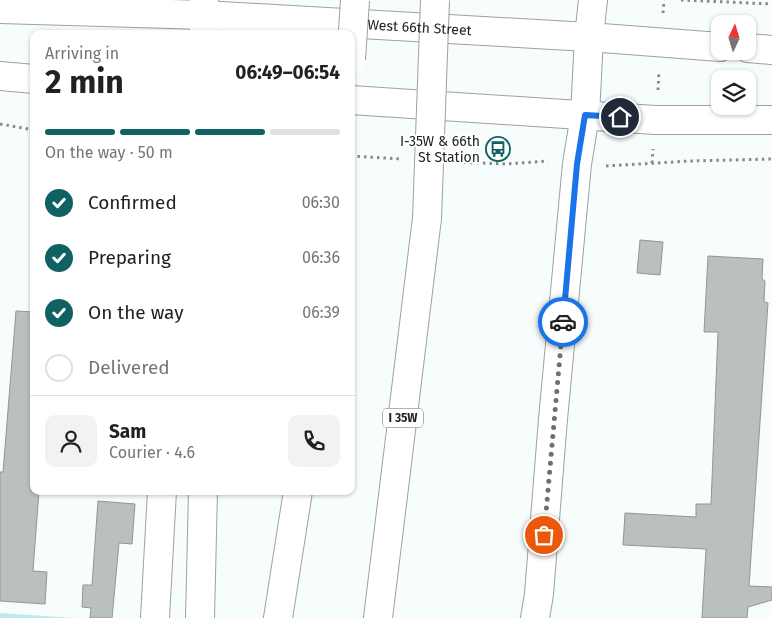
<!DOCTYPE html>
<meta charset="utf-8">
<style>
body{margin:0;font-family:"Fira Sans",sans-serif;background:#f2f2f2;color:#202124;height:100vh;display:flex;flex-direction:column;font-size:19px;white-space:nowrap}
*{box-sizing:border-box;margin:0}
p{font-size:16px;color:#757577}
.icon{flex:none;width:28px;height:28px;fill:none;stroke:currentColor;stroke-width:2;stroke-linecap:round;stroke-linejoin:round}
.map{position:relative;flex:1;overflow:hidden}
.drawer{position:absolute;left:30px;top:30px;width:325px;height:465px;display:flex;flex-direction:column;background:#fff;border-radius:10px;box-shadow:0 1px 4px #0004}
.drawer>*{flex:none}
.needle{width:32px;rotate:4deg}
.buttons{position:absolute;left:711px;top:15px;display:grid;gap:10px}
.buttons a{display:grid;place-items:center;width:45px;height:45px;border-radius:10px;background:#fff;box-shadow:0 1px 4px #0004;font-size:25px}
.pin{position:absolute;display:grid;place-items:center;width:42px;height:42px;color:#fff;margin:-21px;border:2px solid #fff;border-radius:50%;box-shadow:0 1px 5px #0007}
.courier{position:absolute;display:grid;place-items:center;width:50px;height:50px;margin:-25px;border:4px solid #1a73e8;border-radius:50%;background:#fff;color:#222;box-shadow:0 1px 6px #0007}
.head em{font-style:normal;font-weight:700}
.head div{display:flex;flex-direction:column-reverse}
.head{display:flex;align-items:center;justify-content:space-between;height:85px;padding:0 15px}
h1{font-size:32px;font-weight:700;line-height:38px}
.bar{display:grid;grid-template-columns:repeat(4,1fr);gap:8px 5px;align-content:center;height:60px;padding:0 15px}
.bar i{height:6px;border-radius:4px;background:#e0e0e0}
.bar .active{background:#106164}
.bar p{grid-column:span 4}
.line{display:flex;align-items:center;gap:12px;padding:0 15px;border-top:1px solid #e0e0e0}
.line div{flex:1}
.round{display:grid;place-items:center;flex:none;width:52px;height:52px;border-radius:10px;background:#f2f2f2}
ol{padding:0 15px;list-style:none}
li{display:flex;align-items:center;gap:15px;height:55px}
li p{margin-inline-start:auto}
li .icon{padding:5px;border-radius:50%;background:#106164;color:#fff;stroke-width:4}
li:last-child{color:#757577}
li i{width:28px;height:28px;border:2px solid #e0e0e0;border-radius:50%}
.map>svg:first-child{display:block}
.green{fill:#bfe8e8}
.building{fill:#babfbf;stroke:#919696}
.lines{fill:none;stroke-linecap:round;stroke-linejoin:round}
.major-casing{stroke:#9ca1a1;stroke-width:30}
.highway-casing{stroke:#9ca1a1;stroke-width:30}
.path{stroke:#878b8b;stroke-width:3;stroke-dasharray:2.5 4;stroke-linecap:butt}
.major{stroke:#fff;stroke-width:28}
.highway{stroke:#fff;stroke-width:28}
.highway-bridge-casing{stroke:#9ca1a1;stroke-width:30;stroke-linecap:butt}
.highway-bridge{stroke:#fff;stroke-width:28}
.done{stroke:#6d7070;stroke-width:5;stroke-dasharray:0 9}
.route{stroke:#1a73e8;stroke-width:6}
.labels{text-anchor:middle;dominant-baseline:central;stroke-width:4;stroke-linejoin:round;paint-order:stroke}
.shield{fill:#fff;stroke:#646666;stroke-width:1}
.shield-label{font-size:12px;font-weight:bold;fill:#222424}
.street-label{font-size:14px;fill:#222424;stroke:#fff}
.poi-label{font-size:14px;fill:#222424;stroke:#fff;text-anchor:end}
</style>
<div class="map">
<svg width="772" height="618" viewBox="0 0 772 618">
<rect width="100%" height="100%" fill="#f7fcfc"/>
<!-- green -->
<path class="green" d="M0,613L74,618H0Z"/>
<!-- building -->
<path class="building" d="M640,240L663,242L660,275L637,273Z
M708,256L763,259L762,279L765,281L764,302L768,303L749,586L772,587V600L748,607L747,618H702L706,549L623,545L625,513L696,517V504H711L718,332H704Z
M16,311L34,312V491H39L33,571L47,572L45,604L0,601V472H3Z
M98,501L135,504L132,544L119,543L112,618H90L91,608L82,607L83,585H92Z"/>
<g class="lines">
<defs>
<g id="major">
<path id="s1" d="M0,9L204,15L589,37L720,47"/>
<path d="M748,48L772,50"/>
<path d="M0,76L34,79"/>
<path d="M351,100L655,120H772"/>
</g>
<path id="highway" d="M204,34V0
M155,618L162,491
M200,618L203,491
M278,618L298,491
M378,618L427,218
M535,618L539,594L553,419L577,164L585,115L589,37L593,0"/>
</defs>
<!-- major casing -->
<use href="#major" class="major-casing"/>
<!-- highway casing -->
<use href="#highway" class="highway-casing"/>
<!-- path -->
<path class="path" d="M681,0L772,4
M663,13L664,0
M658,90L659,71
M0,124L34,130
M351,156L401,159
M457,162L506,164L548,161
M652,163L653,149
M606,166L690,161L772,159"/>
<!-- major -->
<use href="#major" class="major"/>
<!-- highway -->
<use href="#highway" class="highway"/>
<defs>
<path id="highway-bridge" d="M351,59L355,0
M427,218L435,0"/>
</defs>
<!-- highway-bridge casing -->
<use href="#highway-bridge" class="highway-bridge-casing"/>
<!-- highway-bridge -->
<use href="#highway-bridge" class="highway-bridge"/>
</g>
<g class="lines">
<!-- done -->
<path class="done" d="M544,535L563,322"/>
<!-- route -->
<path class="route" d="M563,322L577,164L585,115L620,117"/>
</g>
<!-- icons -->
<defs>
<symbol id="bus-ring" viewBox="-11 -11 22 22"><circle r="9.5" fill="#fff" stroke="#106164" stroke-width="1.5"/><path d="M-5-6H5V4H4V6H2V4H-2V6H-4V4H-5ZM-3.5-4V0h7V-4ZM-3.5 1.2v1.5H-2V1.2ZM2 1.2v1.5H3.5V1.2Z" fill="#106164"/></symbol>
</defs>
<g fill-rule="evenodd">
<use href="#bus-ring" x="484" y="135" width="28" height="28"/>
</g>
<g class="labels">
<!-- shield labels -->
<rect class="shield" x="383" y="408.5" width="40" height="19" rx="4"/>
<g class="shield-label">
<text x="403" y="418">I 35W</text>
</g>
<!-- street labels -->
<g class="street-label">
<text stroke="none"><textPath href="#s1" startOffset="420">West 66th Street</textPath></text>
</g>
<!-- poi labels -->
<g class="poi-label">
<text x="480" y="141">I-35W &amp; 66th<tspan x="480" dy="16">St Station</tspan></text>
</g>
</g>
</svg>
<div class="buttons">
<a><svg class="needle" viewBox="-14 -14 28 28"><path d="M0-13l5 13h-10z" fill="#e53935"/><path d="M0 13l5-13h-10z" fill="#757577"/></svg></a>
<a><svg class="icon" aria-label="layers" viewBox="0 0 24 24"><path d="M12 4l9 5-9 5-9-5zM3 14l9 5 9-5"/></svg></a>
</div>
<div class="pin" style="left:544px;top:535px;background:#ea580c"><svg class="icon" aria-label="bag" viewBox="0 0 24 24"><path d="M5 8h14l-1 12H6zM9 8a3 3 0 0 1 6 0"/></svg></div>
<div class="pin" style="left:620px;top:117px;background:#1f2937"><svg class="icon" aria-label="home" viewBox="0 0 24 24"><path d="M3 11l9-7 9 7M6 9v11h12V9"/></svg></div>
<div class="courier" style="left:563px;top:322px"><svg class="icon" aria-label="car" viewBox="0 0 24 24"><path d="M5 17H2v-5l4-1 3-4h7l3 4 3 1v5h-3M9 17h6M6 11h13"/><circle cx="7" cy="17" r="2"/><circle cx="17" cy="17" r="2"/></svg></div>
<section class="drawer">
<div class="head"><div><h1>2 min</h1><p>Arriving in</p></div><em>06:49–06:54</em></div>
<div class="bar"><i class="active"></i><i class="active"></i><i class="active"></i><i></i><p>On the way · 50 m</p></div>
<ol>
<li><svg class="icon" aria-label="check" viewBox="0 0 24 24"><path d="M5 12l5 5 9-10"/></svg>Confirmed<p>06:30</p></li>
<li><svg class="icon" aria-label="check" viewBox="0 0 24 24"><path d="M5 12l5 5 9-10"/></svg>Preparing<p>06:36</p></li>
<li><svg class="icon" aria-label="check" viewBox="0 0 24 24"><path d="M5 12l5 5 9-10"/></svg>On the way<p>06:39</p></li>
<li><i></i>Delivered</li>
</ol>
<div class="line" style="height:90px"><a class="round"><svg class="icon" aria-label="person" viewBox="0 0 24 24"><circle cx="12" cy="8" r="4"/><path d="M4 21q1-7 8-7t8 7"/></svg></a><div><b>Sam</b><p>Courier · 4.6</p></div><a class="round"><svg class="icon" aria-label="phone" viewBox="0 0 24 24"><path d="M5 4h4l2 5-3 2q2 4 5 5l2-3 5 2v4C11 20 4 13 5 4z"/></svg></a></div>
</section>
</div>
